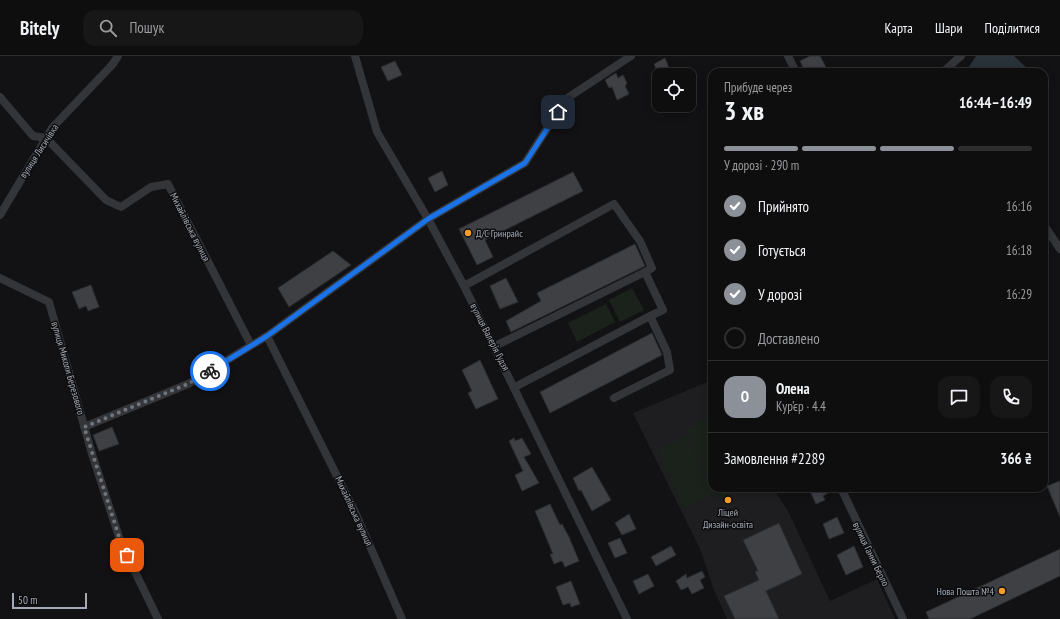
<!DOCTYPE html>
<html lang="uk">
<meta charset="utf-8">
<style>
body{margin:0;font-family:"PT Sans Narrow",sans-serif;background:#171718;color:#f1f3f6;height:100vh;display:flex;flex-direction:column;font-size:15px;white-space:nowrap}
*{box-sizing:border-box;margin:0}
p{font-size:13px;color:#9b9c9e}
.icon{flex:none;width:22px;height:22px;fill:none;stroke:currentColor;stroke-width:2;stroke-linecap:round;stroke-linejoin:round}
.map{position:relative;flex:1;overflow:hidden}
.drawer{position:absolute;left:708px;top:12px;width:340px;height:424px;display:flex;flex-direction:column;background:#0e0e0f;border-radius:12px;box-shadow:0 2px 10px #0003,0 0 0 1px #2e2e2f}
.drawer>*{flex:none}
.tools{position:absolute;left:652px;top:12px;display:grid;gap:8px}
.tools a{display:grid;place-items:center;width:44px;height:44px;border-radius:8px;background:#0e0e0f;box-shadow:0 2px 10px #0003,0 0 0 1px #2e2e2f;font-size:20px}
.scale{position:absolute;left:12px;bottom:10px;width:75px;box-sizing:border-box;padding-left:4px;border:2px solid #a3aab5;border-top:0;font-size:11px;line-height:14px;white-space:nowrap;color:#a3aab5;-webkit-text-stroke:3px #0d0d0f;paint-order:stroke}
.pin{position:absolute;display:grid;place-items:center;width:34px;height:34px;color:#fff;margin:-17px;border-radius:8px;box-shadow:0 2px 6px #0006}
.courier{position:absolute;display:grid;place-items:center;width:40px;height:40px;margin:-20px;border:3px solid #1a73e8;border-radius:50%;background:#fff;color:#222;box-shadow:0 1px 5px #0007}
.head em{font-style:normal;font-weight:700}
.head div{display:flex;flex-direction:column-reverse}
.head{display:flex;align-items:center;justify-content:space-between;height:68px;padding:0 16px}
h1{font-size:26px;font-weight:700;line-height:30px}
.bar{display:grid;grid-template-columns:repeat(4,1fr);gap:6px 4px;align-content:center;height:48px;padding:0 16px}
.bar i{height:5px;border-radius:3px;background:#2e2e2f}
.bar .on{background:#8c9099}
.bar p{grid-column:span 4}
.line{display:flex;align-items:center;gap:10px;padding:0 16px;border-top:1px solid #2e2e2f}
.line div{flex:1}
.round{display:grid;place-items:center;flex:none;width:42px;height:42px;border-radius:12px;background:#171718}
ol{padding:0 16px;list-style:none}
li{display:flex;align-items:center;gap:12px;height:44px}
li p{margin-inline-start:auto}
li .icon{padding:4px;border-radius:50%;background:#8c9099;color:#fff;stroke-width:4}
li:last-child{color:#9b9c9e}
li i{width:22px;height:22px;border:2px solid #2e2e2f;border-radius:50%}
header{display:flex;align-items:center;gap:24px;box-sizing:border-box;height:56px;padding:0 20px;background:#0e0e0f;border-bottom:1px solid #2e2e2f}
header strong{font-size:19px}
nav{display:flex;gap:22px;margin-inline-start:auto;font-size:14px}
.search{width:280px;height:36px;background:#171718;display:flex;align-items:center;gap:10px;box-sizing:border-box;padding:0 14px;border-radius:12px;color:#9b9c9e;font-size:15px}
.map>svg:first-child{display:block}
.built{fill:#1e1e21}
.green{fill:#1a221b}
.water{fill:#283238}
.building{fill:#3e4044;stroke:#2c2d30}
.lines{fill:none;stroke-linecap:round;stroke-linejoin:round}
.street{stroke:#333539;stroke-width:8}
.done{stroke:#70757d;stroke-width:4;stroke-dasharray:0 7.2}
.route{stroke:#1a73e8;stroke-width:5}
.poi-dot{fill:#f49d2a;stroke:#0d0d0f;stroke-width:1.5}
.labels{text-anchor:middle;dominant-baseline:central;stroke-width:3;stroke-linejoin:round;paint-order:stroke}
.street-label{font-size:10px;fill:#a3aab5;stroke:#0d0d0f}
.poi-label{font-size:10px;fill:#a3aab5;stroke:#0d0d0f;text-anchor:start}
</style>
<header>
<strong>Bitely</strong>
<div class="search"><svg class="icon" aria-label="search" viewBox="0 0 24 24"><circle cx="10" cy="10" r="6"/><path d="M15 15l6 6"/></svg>Пошук</div>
<nav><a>Карта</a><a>Шари</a><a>Поділитися</a></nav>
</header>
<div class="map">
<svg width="1060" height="563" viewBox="0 0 1060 563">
<rect width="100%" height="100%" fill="#121214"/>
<!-- built -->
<path class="built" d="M712,324V432H773L788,455L830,545L877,523L895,563H727L714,534L701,495L633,357Z"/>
<!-- green -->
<path class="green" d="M632,232L644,254L620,266L609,244Z
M606,248L615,266L577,286L568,267Z
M712,361V430L686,373Z
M687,380L714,438L683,452L657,394Z
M713,432H743L719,444Z"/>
<!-- water -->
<path class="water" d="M976,0H1014L1031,16H968V12Z"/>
<!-- building -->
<path class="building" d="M810,0H820L827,13L821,16H813L811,13L805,16L800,5Z
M665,2L671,17L659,19L654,8Z
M395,5L402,19L388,25L381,11Z
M616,17L618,22L623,19L627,27L625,30L629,38L617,44L612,31L609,32L605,24Z
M442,115L448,129L435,136L428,122Z
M573,116L583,135L485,184L493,201L477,209L459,173Z
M635,188L645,210L511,276L506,265L541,245L537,237Z
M333,195L351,209L289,251L278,232Z
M506,222L518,246L500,253L490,230Z
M91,229L99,251L88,255L86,250L79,253L72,236Z
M652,277L662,299L550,357L540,336Z
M480,304L498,343L476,353L468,337L472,335L462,314Z
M112,371L119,388L99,395L93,379Z
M514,382L515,385L522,382L531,398L524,401L539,427L522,435L515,419L523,415L509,385Z
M592,411L611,444L592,455L581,434L579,435L573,422Z
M1060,425V461L1047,430Z
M817,432H836L823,440L825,444L816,448L810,435Z
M550,448L560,469L562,468L569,481L579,505L565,511L562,505L554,508L550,498H553L535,455Z
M629,458L636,473L622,479L615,467Z
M837,461L844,477L829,483L823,468Z
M779,467L802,518L766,535L779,563H735L724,540L759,524L755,516L758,515L743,484Z
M620,482L627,497L615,502L608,487Z
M671,490L676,499L656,510L651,501Z
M854,490L863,511L846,519L837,499Z
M1060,493V520L970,563H929L926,556Z
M702,515L705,521L700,524L704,532L692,538L688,531L681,534L676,525L686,518L687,522Z
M648,518L654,530L639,538L633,525Z
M571,525L580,548L571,551L570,547L563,549L556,531Z"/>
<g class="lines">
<!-- street -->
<path class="street" d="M355,0L377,76L428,163L464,230L627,563
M788,0L796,16
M943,16L961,0
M0,41L33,80L46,82L106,144L121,151L151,131L168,128L251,289
M0,159L52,72L112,9L118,0
M1044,169L1060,193
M0,222L49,246L92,398L121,487L158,563
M464,230L614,148L640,185L652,212L645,216
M267,280L355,456L402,563
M495,290L645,216L663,254L650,260
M515,331L650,260L667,296L670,314L614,342
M84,371L188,328L267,280L428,163L525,107L566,43L631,0
M841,432L903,563"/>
</g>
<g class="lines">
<!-- done -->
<path class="done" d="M127,499L121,487L84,371L188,328L210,315"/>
<!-- route -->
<path class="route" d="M210,315L267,280L428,163L525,107L558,56"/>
</g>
<!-- markers -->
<g class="poi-dot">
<circle cx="468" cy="177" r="4"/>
<circle cx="728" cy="444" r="4"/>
<circle cx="1002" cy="535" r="4"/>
</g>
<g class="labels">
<!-- street labels -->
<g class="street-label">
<text transform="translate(39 95) rotate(-57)">вулиця Лисичівка</text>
<text transform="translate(190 171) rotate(63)">Михайлівська вулиця</text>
<text transform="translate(490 281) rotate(63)">вулиця Валерія Гудзя</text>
<text transform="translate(68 312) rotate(74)">вулиця Миколи Березового</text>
<text transform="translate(354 455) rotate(65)">Михайлівська вулиця</text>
<text transform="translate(871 498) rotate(64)">вулиця Ганни Берло</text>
</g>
<!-- poi labels -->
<g class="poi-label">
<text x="476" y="177">Д/С Гринрайс</text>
<text x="728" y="456" text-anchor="middle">Ліцей<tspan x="728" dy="12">Дизайн-освіта</tspan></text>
<text x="994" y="535" text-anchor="end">Нова Пошта №4</text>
</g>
</g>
</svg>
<div class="tools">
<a><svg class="icon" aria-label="locate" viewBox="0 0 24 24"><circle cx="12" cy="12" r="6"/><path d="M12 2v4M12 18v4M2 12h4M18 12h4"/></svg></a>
</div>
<div class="scale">50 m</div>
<div class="pin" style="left:127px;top:499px;background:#ea580c"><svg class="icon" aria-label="bag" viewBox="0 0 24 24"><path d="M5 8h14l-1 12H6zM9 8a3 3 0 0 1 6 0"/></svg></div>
<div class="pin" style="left:558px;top:56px;background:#1f2937"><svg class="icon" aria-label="home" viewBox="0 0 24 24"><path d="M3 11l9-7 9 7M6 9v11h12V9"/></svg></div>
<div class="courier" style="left:210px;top:315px"><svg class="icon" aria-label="bike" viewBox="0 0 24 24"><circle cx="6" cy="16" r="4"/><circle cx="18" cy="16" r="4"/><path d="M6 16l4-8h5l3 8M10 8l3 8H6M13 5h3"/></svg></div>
<section class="drawer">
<div class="head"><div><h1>3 хв</h1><p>Прибуде через</p></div><em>16:44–16:49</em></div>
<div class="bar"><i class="on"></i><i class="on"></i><i class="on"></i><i></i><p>У дорозі · 290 m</p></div>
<ol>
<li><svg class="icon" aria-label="check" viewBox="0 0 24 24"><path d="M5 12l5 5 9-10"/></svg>Прийнято<p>16:16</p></li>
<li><svg class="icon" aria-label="check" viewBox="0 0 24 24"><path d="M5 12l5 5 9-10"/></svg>Готується<p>16:18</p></li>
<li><svg class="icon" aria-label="check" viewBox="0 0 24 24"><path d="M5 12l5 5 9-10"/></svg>У дорозі<p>16:29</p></li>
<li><i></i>Доставлено</li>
</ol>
<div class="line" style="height:72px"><b class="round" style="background:#8c9099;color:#fff">О</b><div><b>Олена</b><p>Кур’єр · 4.4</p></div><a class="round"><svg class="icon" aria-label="chat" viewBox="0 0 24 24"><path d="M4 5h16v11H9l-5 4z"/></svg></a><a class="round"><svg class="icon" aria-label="phone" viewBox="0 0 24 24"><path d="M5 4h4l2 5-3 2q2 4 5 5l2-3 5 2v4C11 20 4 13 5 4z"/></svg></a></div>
<div class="line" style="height:52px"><div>Замовлення #2289</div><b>366 ₴</b></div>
</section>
</div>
